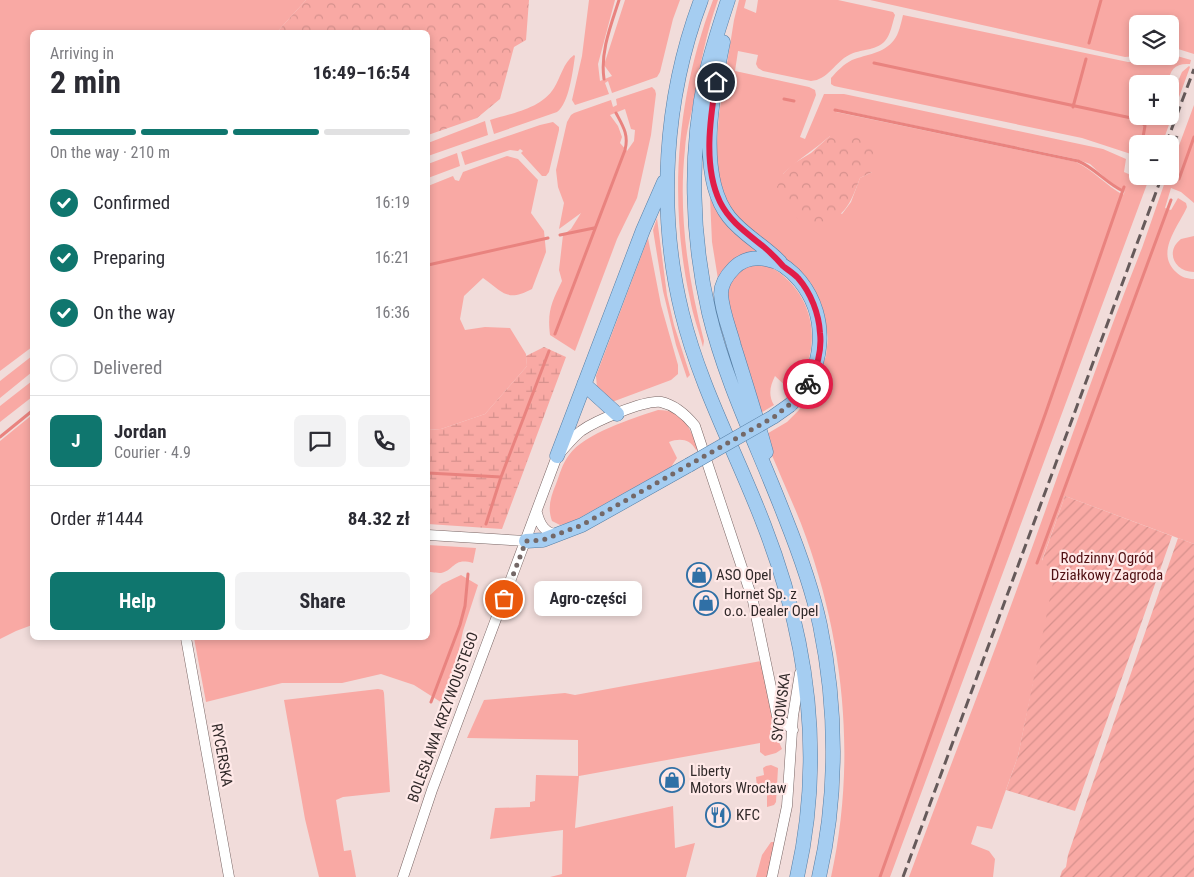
<!DOCTYPE html>
<meta charset="utf-8">
<style>
body{margin:0;font-family:"Roboto Condensed",sans-serif;background:#f2f2f3;color:#2b2b33;height:100vh;display:flex;flex-direction:column;font-size:19px;white-space:nowrap}
*{box-sizing:border-box;margin:0}
p{font-size:16px;color:#7c7c81}
.icon{flex:none;width:28px;height:28px;fill:none;stroke:currentColor;stroke-width:2;stroke-linecap:round;stroke-linejoin:round}
.map{position:relative;flex:1;overflow:hidden}
.sheet{position:absolute;left:30px;top:30px;width:400px;height:610px;display:flex;flex-direction:column;background:#fff;border-radius:8px;box-shadow:0 2px 8px #0003}
.sheet>*{flex:none}
.fabs{position:absolute;left:1129px;top:15px;display:grid;gap:10px}
.fabs a{display:grid;place-items:center;width:50px;height:50px;border-radius:8px;background:#fff;box-shadow:0 2px 8px #0003;font-size:25px}
.pin{position:absolute;display:grid;place-items:center;width:42px;height:42px;color:#fff;margin:-21px;border:2px solid #fff;border-radius:50%;box-shadow:0 1px 5px #0007}
.courier{position:absolute;display:grid;place-items:center;width:50px;height:50px;margin:-25px;border:4px solid #e11d48;border-radius:50%;background:#fff;color:#222;box-shadow:0 1px 6px #0007}
.bubble{position:absolute;height:35px;border-radius:8px;background:#fff;box-shadow:0 2px 8px #0003;font-size:16px;font-weight:700;line-height:35px;text-align:center}
.overview em{font-style:normal;font-weight:700}
.overview div{display:flex;flex-direction:column-reverse}
.overview{display:flex;align-items:center;justify-content:space-between;height:85px;padding:0 20px}
h1{font-size:32px;font-weight:700;line-height:38px}
.bar{display:grid;grid-template-columns:repeat(4,1fr);gap:8px 5px;align-content:center;height:60px;padding:0 20px}
.bar i{height:6px;border-radius:4px;background:#e1e1e2}
.bar .active{background:#0f766e}
.bar p{grid-column:span 4}
.line{display:flex;align-items:center;gap:12px;padding:0 20px;border-top:1px solid #e1e1e2}
.line div{flex:1}
.round{display:grid;place-items:center;flex:none;width:52px;height:52px;border-radius:8px;background:#f2f2f3}
ol{padding:0 20px;list-style:none}
li{display:flex;align-items:center;gap:15px;height:55px}
li p{margin-inline-start:auto}
li .icon{padding:5px;border-radius:50%;background:#0f766e;color:#fff;stroke-width:4}
li:last-child{color:#7c7c81}
li i{width:28px;height:28px;border:2px solid #e1e1e2;border-radius:50%}
.cta{display:flex;gap:10px;margin-top:auto;padding:10px 20px}
.cta a{flex:1;height:58px;border-radius:8px;background:#0f766e;color:#fff;font-size:20px;font-weight:700;line-height:58px;text-align:center}
.cta a+a{background:#f2f2f3;color:#2b2b33}
.map>svg:first-child{display:block}
.green{fill:#f9a9a4;fill-rule:evenodd}
.forest{fill:url(#forest-crowns)}
.wetland{fill:url(#wetland-marsh)}
.garden{fill:url(#garden-furrows)}
.lines{fill:none;stroke-linecap:round;stroke-linejoin:round}
.stream{stroke:#e9837f;stroke-width:3}
.minor-casing{stroke:#786564;stroke-width:11}
.major-casing{stroke:#557ea4;stroke-width:15}
.minor{stroke:#fff;stroke-width:10}
.major{stroke:#a5cdf1;stroke-width:14}
.rail{stroke:#665a5a;stroke-width:3;stroke-dasharray:10 5;stroke-linecap:butt}
.major-bridge-casing{stroke:#557ea4;stroke-width:15;stroke-linecap:butt}
.major-bridge{stroke:#a5cdf1;stroke-width:14}
.done{stroke:#746867;stroke-width:5;stroke-dasharray:0 9}
.route{stroke:#e11d48;stroke-width:6}
.labels{text-anchor:middle;dominant-baseline:central;stroke-width:4.5;stroke-linejoin:round;paint-order:stroke}
.park-label{font-size:15px;fill:#501013;stroke:#ffe9e8}
.poi-label{font-size:15px;fill:#312929;stroke:#ffe9e8;text-anchor:start}
.street-label{font-size:15px;fill:#312929;stroke:#ffe9e8}
</style>
<div class="map">
<svg width="1194" height="877" viewBox="0 0 1194 877">
<defs>
<pattern id="forest-crowns" width="20" height="18" patternUnits="userSpaceOnUse" patternTransform="scale(1.25)"><rect width="20" height="18" fill="#f9a9a4"/><path d="M2 6a3 3 0 1 1 6 0M12 15a3 3 0 1 1 6 0" fill="none" stroke="#d6918d"/></pattern>
<pattern id="wetland-marsh" width="20" height="14" patternUnits="userSpaceOnUse" patternTransform="scale(1.25)"><rect width="20" height="14" fill="#f9a9a4"/><path d="M1 5h8M5 5V1M11 12h8M15 12V8" fill="none" stroke="#d6918d"/></pattern>
<pattern id="garden-furrows" width="10" height="10" patternUnits="userSpaceOnUse" patternTransform="scale(1.25)"><rect width="10" height="10" fill="#f9a9a4"/><path d="M-1 1l2-2M0 10L10 0M9 11l2-2" fill="none" stroke="#d6918d"/></pattern>
</defs>
<rect width="100%" height="100%" fill="#f1dcda"/>
<!-- green -->
<path class="green" d="M0,0H306L277,32H32V347L0,371Z
M589,0H615L598,64L600,81L612,76L604,65L625,0H680L673,19L660,72L657,77L612,93L608,81L605,83L609,94L575,105L572,100L582,56Z
M713,0H718C706,33 700,66 694,100C691,116 686,132 685,149C678,213 688,279 704,341L703,347C699,331 693,316 690,299C668,200 677,95 713,0Z
M739,0H746L744,8L756,13L758,0H838L893,12L895,15C892,24 891,34 885,41C876,51 860,49 849,55C835,62 828,80 811,81L763,71L758,68L756,64L758,55L738,51L735,71L809,87L815,90L816,95L800,137L805,139L824,94H844L1103,149L1126,159L1124,172L1142,180L1144,176H1150L890,877H831C856,764 845,646 806,537C798,514 787,491 777,467C773,457 767,446 765,435L787,422L799,410L816,383L826,356L828,338L824,315L811,283L730,213L715,172L719,114L734,20ZM836,109L1076,159L1090,164L1114,186L1125,191L1123,195C1106,185 1094,171 1076,162L836,112ZM830,136L872,172L860,178L851,202L842,214L783,174C797,160 814,150 830,136Z
M870,0H1194V54L1175,48H1170V24H1138L1137,56L1125,57Z
M903,15L1128,62H1138L1151,56H1170V54L1191,60L1190,64C1175,63 1170,69 1168,84H1138V116H1170V86L1175,88L1182,72L1189,66L1190,67L1162,144H1138L1137,156L1082,138L834,86L831,84V78C837,71 844,64 852,60C867,54 883,54 894,40C899,34 901,23 903,15Z
M574,55L575,56C573,70 569,104 557,112L494,134L490,120C512,113 541,109 554,88C561,77 563,63 574,55Z
M652,87L655,90L656,94L651,135L637,198L617,239L575,351L550,335C547,310 552,302 562,281L559,270L563,235L571,229L581,213L559,229L564,203L558,187L556,170L567,122L571,115L574,113L611,100L613,107L617,105L616,99ZM625,109L631,129L635,130L634,141L627,151L620,143L622,137L618,126L610,115Z
M1194,105V203L1181,192L1171,188L1165,208L1171,210L1178,198L1186,203L1187,207C1178,227 1155,253 1176,272C1181,277 1187,279 1194,279V544L1065,496L1042,560L1056,573L1018,756L992,829L977,826L971,844L989,851L995,859L993,877H909C944,781 982,686 1017,589C1059,475 1097,360 1142,248L1167,176H1170V170Z
M485,121L488,135L428,156V143Z
M553,122L559,127V130L549,172L546,176H542L521,153L523,151L520,149L518,151L510,150L465,165L461,152L540,125Z
M457,153L460,166L428,178V164Z
M507,156L518,159L538,180L531,213L544,231L546,252L532,289C507,302 504,293 483,278L464,296L460,319L465,330L485,327L510,328L526,354L527,366L485,414L441,429L428,430V186L453,176L455,180L459,181L463,172Z
M710,198L720,217L731,229L759,252L718,279L712,242Z
M657,218L667,295L674,325L690,375L687,378L676,345L663,291L653,230Z
M1194,236V272C1174,272 1165,251 1181,239Z
M648,238L661,305L678,365V374L671,380L612,402L597,388L596,376Z
M765,264C816,289 826,349 792,392L775,376C770,386 768,395 774,405L759,414L730,312C725,288 728,284 745,266Z
M32,356V372L0,398V381Z
M32,381V397L0,422V406Z
M658,410C684,410 690,428 698,449L696,450C690,439 680,438 669,442L677,458L671,467L572,522L560,525L552,521C547,508 551,496 556,484C560,474 562,464 569,455C585,433 631,419 658,410Z
M32,415V625L16,631L0,639V441Z
M428,545L476,548L473,563C453,557 455,570 441,573C437,573 431,572 428,572Z
M461,575L478,585L463,631L447,706L414,685L381,674L342,683H282L206,702L194,638H428V597L442,584Z
M761,661L772,717L784,731L783,738L778,740L782,749L776,753L765,756L760,752V743L579,776L575,828L673,806L675,848L695,843L686,877H550L562,874L563,830L490,839L495,808L530,807V802L535,801L536,775L578,776V740L467,738L484,700L565,693L575,695Z
M378,689L383,690L384,693L390,792L343,797L336,800L344,851L351,850L356,877H319L305,819L284,700Z
M771,765L778,768L776,802L774,805L767,807V786L757,787L756,777L764,775L763,768L766,766Z
M771,842H775L768,877H756L762,855Z"/>
<!-- forest -->
<path class="forest" d="M306,0H529L526,40L514,47L500,99L477,118L428,135V32H277Z
M830,136H869L879,158L872,172L860,178C849,208 846,211 821,230L798,219L776,189L783,174L793,164L811,153Z"/>
<!-- wetland -->
<path class="wetland" d="M544,347L566,357L502,529L428,524V430L441,429L485,414L527,366L526,356Z"/>
<!-- garden -->
<path class="garden" d="M1065,496L1172,536L1075,811L1006,790L1018,756L1055,573L1042,561Z
M1178,538L1194,544V877H1060L1062,871L1066,867L1068,855L1082,814Z"/>
<g class="lines">
<!-- stream -->
<path class="stream" d="M1089,43L1101,0
M874,63L1136,119L1142,122L1145,126L1143,137
M604,79C600,52 611,25 619,0
M784,99L794,101
M1073,107L1086,59
M835,110L1078,161C1095,168 1106,183 1123,191
M1179,179L1194,137
M560,235L594,228
M428,265L548,238
M555,334L625,150C629,135 623,126 616,113
M0,437L32,411
M428,473L501,477
M486,524L501,477L549,351
M1037,563L1171,200
M431,702L460,625L465,606L468,574
M880,877L1046,412L1124,187"/>
<defs>
<path id="minor" d="M537,513C540,525 545,533 558,535
M428,535L526,541
M186,638L229,877
M403,877L432,790L557,456C565,448 572,438 581,431C595,421 644,400 661,402C675,405 686,415 695,426L753,601L777,716L793,730
M772,877L787,806L793,716L800,673"/>
<path id="major" d="M701,0C664,98 657,212 682,313C700,387 737,454 764,525C808,638 824,758 797,877
M728,0C720,24 712,49 706,74C689,152 691,235 709,313C726,384 759,449 785,517C799,552 812,588 820,625C837,707 838,795 819,877
M723,42C713,91 696,175 729,217C743,235 765,246 780,262
M584,384L617,414
M766,452C756,416 745,381 734,346C730,330 722,312 721,294C721,284 727,275 734,268C743,259 754,257 766,259C780,261 791,270 800,281C830,318 825,373 790,405
M557,456L643,230L664,182
M526,541L543,540L582,525L689,465"/>
</defs>
<!-- minor casing -->
<use href="#minor" class="minor-casing"/>
<!-- major casing -->
<use href="#major" class="major-casing"/>
<!-- minor -->
<use href="#minor" class="minor"/>
<!-- major -->
<use href="#major" class="major"/>
<!-- rail -->
<path class="rail" d="M1166,144L1194,69
M1170,154L1177,136
M903,877L1162,176"/>
<defs>
<path id="major-bridge" d="M689,465L773,417L790,405"/>
</defs>
<!-- major-bridge casing -->
<use href="#major-bridge" class="major-bridge-casing"/>
<!-- major-bridge -->
<use href="#major-bridge" class="major-bridge"/>
</g>
<g class="lines">
<!-- done -->
<path class="done" d="M504,599L526,541L543,540L582,525L774,417L795,400L808,384"/>
<!-- route -->
<path class="route" d="M716,82C710,119 703,167 720,202C730,222 747,233 764,247C771,253 777,259 783,266C788,270 793,273 798,278C811,293 819,314 820,333C822,350 817,370 808,384"/>
</g>
<!-- icons -->
<defs>
<symbol id="shop-ring" viewBox="-11 -11 22 22"><circle r="9.5" fill="#ffe9e8" stroke="#3070a6" stroke-width="1.5"/><path d="M-5-2.5h2.3a2.7 3.5 0 0 1 5.4 0H5L5.5 6h-11ZM-1.5-2.5h3a1.5 2.3 0 0 0-3 0Z" fill="#3070a6"/></symbol>
<symbol id="restaurant-ring" viewBox="-11 -11 22 22"><circle r="9.5" fill="#ffe9e8" stroke="#3070a6" stroke-width="1.5"/><path d="M-5-6h1v4h1v-4h1v4h1v-4h1v5L-1.5 .5V6h-2V.5L-5-1ZM5-6V6H3V1.5H1.5Q1.5-4 5-6Z" fill="#3070a6"/></symbol>
</defs>
<g fill-rule="evenodd">
<use href="#shop-ring" x="685" y="561" width="28" height="28"/>
<use href="#shop-ring" x="692" y="589" width="28" height="28"/>
<use href="#shop-ring" x="658" y="766" width="28" height="28"/>
<use href="#restaurant-ring" x="704" y="801" width="28" height="28"/>
</g>
<g class="labels">
<!-- park labels -->
<g class="park-label">
<text x="1107" y="558">Rodzinny Ogród<tspan x="1107" dy="17">Działkowy Zagroda</tspan></text>
</g>
<!-- poi labels -->
<g class="poi-label">
<text x="716" y="575">ASO Opel</text>
<text x="724" y="594">Hornet Sp. z<tspan x="724" dy="17">o.o. Dealer Opel</tspan></text>
<text x="690" y="771">Liberty<tspan x="690" dy="17">Motors Wrocław</tspan></text>
<text x="736" y="815">KFC</text>
</g>
<!-- street labels -->
<g class="street-label">
<text transform="translate(781 707) rotate(-83)">SYCOWSKA</text>
<text transform="translate(443 717) rotate(-70)">BOLESŁAWA KRZYWOUSTEGO</text>
<text transform="translate(222 755) rotate(80)">RYCERSKA</text>
</g>
</g>
</svg>
<div class="fabs">
<a><svg class="icon" aria-label="layers" viewBox="0 0 24 24"><path d="M12 4l9 5-9 5-9-5zM3 14l9 5 9-5"/></svg></a>
<a>+</a>
<a>−</a>
</div>
<div class="pin" style="left:504px;top:599px;background:#ea580c"><svg class="icon" aria-label="bag" viewBox="0 0 24 24"><path d="M5 8h14l-1 12H6zM9 8a3 3 0 0 1 6 0"/></svg></div>
<div class="pin" style="left:716px;top:82px;background:#1f2937"><svg class="icon" aria-label="home" viewBox="0 0 24 24"><path d="M3 11l9-7 9 7M6 9v11h12V9"/></svg></div>
<div class="courier" style="left:808px;top:384px"><svg class="icon" aria-label="bike" viewBox="0 0 24 24"><circle cx="6" cy="16" r="4"/><circle cx="18" cy="16" r="4"/><path d="M6 16l4-8h5l3 8M10 8l3 8H6M13 5h3"/></svg></div>
<div class="bubble" style="left:534px;top:581px;width:108px">Agro-części</div>
<section class="sheet">
<div class="overview"><div><h1>2 min</h1><p>Arriving in</p></div><em>16:49–16:54</em></div>
<div class="bar"><i class="active"></i><i class="active"></i><i class="active"></i><i></i><p>On the way · 210 m</p></div>
<ol>
<li><svg class="icon" aria-label="check" viewBox="0 0 24 24"><path d="M5 12l5 5 9-10"/></svg>Confirmed<p>16:19</p></li>
<li><svg class="icon" aria-label="check" viewBox="0 0 24 24"><path d="M5 12l5 5 9-10"/></svg>Preparing<p>16:21</p></li>
<li><svg class="icon" aria-label="check" viewBox="0 0 24 24"><path d="M5 12l5 5 9-10"/></svg>On the way<p>16:36</p></li>
<li><i></i>Delivered</li>
</ol>
<div class="line" style="height:90px"><b class="round" style="background:#0f766e;color:#fff">J</b><div><b>Jordan</b><p>Courier · 4.9</p></div><a class="round"><svg class="icon" aria-label="chat" viewBox="0 0 24 24"><path d="M4 5h16v11H9l-5 4z"/></svg></a><a class="round"><svg class="icon" aria-label="phone" viewBox="0 0 24 24"><path d="M5 4h4l2 5-3 2q2 4 5 5l2-3 5 2v4C11 20 4 13 5 4z"/></svg></a></div>
<div class="line" style="height:65px"><div>Order #1444</div><b>84.32 zł</b></div>
<div class="cta"><a>Help</a><a>Share</a></div>
</section>
</div>
